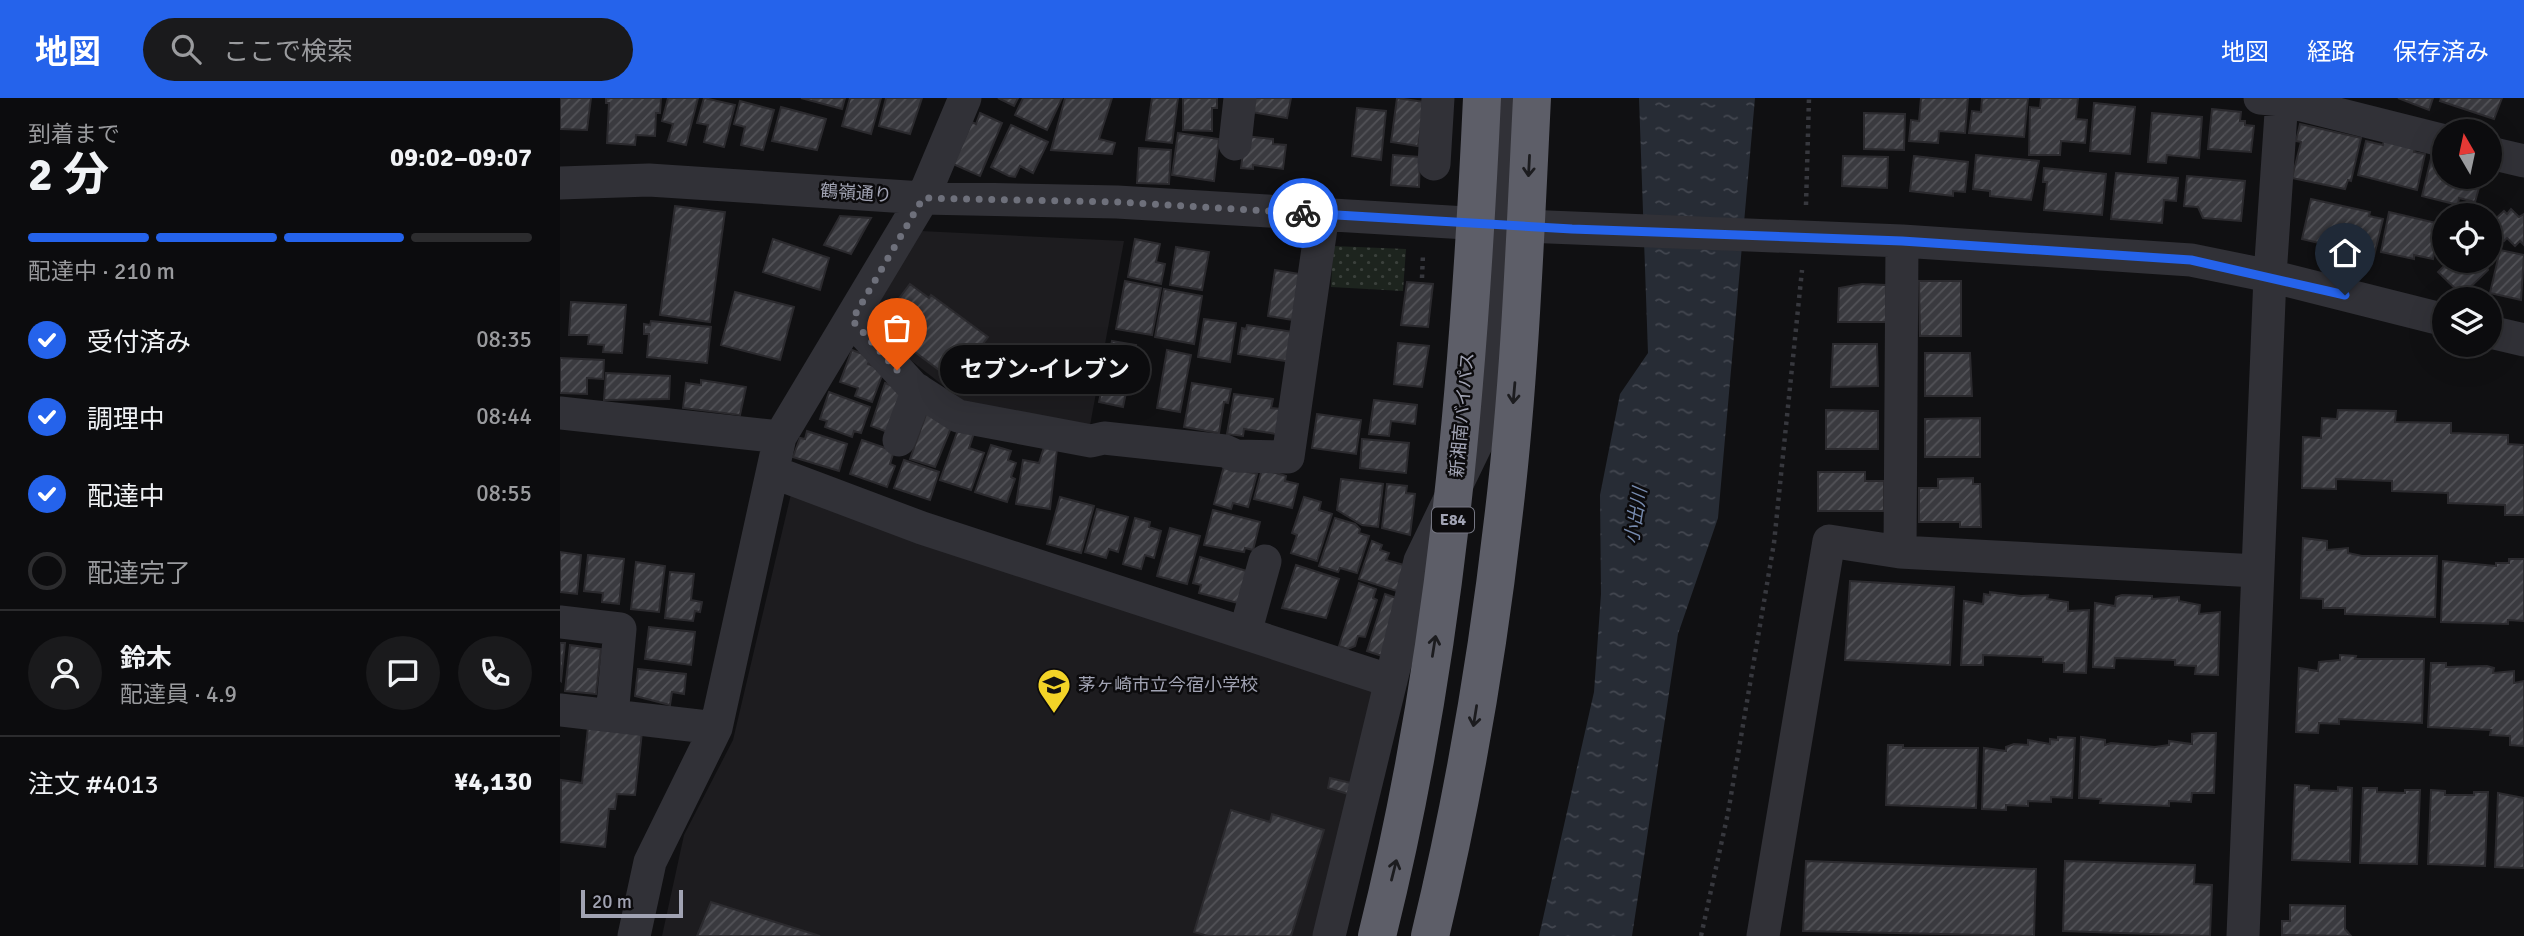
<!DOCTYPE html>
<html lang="ja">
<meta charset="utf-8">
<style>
body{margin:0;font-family:Signika,"Noto Sans JP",sans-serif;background:#1a1a1c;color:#f1f3f6;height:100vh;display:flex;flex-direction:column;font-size:26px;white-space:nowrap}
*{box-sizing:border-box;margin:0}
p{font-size:23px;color:#9a9b9e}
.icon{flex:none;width:38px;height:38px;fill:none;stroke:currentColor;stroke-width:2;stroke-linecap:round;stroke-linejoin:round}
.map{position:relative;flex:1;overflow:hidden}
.panel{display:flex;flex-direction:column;background:#0c0c0e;width:560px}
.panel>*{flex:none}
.needle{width:46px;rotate:351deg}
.fabs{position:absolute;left:1872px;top:21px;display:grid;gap:14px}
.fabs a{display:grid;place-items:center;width:70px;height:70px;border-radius:50%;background:#0c0c0e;box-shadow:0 7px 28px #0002,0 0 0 2px #2c2c2e;font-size:35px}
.scale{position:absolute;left:21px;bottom:18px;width:102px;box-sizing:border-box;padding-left:7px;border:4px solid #a1a3b3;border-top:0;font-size:19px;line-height:24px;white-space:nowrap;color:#a1a3b3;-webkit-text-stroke:5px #0c0b0d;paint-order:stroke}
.pin{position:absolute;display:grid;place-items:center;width:60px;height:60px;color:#fff;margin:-72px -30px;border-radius:50% 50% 50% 0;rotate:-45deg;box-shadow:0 0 7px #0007}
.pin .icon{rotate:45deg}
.courier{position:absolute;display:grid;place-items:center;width:70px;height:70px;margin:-35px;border:5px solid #2563eb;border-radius:50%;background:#fff;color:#222;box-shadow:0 2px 9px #0007}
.bubble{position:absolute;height:49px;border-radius:24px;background:#0c0c0e;box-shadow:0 7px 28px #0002,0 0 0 2px #2c2c2e;font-size:23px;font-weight:700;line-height:49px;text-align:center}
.summary em{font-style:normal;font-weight:700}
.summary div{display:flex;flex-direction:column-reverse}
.summary{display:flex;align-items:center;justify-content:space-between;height:119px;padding:0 28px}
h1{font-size:46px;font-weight:700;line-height:52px}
.bar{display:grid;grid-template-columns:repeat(4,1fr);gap:10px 7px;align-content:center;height:84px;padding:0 28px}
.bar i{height:9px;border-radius:5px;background:#2c2c2e}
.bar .selected{background:#2563eb}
.bar p{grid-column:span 4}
.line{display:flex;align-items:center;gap:18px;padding:0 28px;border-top:2px solid #2c2c2e}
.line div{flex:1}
.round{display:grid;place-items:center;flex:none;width:74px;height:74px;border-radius:37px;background:#1a1a1c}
ol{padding:0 28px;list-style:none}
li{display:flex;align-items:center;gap:21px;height:77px}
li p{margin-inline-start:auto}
li .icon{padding:7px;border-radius:50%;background:#2563eb;color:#fff;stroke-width:4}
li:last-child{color:#9a9b9e}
li i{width:38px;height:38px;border:4px solid #2c2c2e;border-radius:50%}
header{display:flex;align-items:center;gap:42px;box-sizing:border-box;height:98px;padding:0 35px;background:#2563eb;color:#fff}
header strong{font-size:33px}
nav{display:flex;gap:38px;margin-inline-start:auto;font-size:24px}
.search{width:490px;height:63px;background:#1a1a1c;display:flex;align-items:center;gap:18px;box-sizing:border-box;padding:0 24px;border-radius:38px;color:#9a9b9e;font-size:26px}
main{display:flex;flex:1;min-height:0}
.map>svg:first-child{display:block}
.built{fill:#1d1c1f}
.park{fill:url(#park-dots)}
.water{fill:url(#water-ripples)}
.building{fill:url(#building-hatch);stroke:#2b2a2e;stroke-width:2}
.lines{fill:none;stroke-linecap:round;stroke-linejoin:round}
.path{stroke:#37383e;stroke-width:4.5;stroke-dasharray:3.5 5;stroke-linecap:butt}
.minor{stroke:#313137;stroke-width:33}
.highway-bridge{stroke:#5d5e68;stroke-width:38}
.oneway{stroke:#1c1c1f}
.done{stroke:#6e707b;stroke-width:7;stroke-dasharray:0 12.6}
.route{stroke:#2563eb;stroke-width:9}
.labels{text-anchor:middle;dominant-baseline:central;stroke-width:5;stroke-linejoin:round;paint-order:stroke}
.shield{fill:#0c0b0d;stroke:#747581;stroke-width:2}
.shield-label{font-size:16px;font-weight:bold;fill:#a1a3b3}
.street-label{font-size:18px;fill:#a1a3b3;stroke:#0c0b0d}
.poi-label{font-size:18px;fill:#a1a3b3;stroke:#0c0b0d;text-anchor:start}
.water-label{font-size:19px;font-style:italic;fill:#778baf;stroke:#0c0b0d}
</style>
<header>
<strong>地図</strong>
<div class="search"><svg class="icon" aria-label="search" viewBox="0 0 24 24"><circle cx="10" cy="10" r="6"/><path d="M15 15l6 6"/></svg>ここで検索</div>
<nav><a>地図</a><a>経路</a><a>保存済み</a></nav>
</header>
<main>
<section class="panel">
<div class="summary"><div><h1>2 分</h1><p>到着まで</p></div><em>09:02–09:07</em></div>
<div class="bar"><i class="selected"></i><i class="selected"></i><i class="selected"></i><i></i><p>配達中 · 210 m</p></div>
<ol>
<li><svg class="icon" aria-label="check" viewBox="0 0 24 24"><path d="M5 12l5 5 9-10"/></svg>受付済み<p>08:35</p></li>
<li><svg class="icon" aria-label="check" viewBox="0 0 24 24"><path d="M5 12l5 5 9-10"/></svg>調理中<p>08:44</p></li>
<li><svg class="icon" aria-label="check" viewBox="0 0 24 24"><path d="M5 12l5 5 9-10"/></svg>配達中<p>08:55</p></li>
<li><i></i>配達完了</li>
</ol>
<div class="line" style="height:126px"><a class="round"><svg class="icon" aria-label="person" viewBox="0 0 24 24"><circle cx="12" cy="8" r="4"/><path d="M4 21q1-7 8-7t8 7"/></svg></a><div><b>鈴木</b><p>配達員 · 4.9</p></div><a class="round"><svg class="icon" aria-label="chat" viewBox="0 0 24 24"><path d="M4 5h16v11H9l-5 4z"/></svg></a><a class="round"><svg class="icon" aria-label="phone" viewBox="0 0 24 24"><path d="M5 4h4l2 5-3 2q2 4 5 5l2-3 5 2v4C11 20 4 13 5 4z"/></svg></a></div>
<div class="line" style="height:91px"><div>注文 #4013</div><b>¥4,130</b></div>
</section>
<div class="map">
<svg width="1964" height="838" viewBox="0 0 1964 838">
<defs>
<pattern id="park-dots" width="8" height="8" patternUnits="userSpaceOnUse" patternTransform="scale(1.75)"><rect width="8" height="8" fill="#1d241e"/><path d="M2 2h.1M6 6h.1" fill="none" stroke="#3b413c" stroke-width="1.8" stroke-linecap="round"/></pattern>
<pattern id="water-ripples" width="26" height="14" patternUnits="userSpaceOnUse" patternTransform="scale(1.75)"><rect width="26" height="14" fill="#272c35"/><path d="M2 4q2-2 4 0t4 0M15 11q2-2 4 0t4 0" fill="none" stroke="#434750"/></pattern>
<pattern id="building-hatch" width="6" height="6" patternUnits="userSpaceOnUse" patternTransform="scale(1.75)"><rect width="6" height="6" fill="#3a3a3f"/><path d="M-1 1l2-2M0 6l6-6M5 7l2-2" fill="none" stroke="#535358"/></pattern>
</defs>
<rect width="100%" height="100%" fill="#101012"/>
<!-- built -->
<path class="built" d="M361,133L564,143L529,333L403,303L317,236L311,219Z
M231,396L815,592L755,838H102L124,737L173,642Z"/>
<!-- park -->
<path class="park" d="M773,148L846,151L843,193L771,189Z"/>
<!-- water -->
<path class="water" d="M1079,0H1195L1158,420L1118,536L1072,838H979L1034,594L1041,496L1040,397L1060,296L1088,255Z"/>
<!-- building -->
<path class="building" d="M0,0H31L27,32L0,31Z
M46,0H101L100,15H96L95,38L76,37L75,47L47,45L49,5H46Z
M108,0H138L126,47L108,43L113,26L102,23Z
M144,0L175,7L164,49L144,44L148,27L137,25Z
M241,0H285L282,11Z
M290,0H321L311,36L282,28Z
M326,0H362L350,36L319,28Z
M438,0H458L454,8Z
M463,0H502L487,32L455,17Z
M505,0H552L539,41L555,45L552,56L491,52Z
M592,0H618L612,45L586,42Z
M623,0H657V10H652V33L623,32Z
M694,0H731L727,20L691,14Z
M837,0L865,4L858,48L831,44Z
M1361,0H1408L1405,35L1379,33L1378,45L1349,43L1351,22L1359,23Z
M1422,0H1468L1464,39L1409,35L1412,13L1421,14Z
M1481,0H1518L1516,21L1527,22L1525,45L1501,43L1500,57H1469L1470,9L1480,10Z
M1838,0H1873L1869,12Z
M1881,0H1942L1934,21L1880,3Z
M180,3L214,12L203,52L181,47L185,29L174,26Z
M1534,5L1575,9L1570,56L1530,53Z
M221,9L266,21L257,52L212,43Z
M797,10L826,13L821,62L792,58Z
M1652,11L1681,14L1680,23H1685V27L1694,28L1691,54L1648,51Z
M420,15L442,25L420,78L393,66L412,24L416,26Z
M1304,15L1345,16L1344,52L1304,51Z
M1592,15L1642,19L1639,60L1607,57L1606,65L1588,64Z
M1740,26L1801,40L1791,83L1788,82L1785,91L1732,80L1741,44L1736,43Z
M451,27L488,44L473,75L460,68L455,79L449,78L431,69Z
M618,35L659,41L654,83L612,77Z
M685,38L713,41V46L726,47L723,71L693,67V71L681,70Z
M1825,38L1856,45L1854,54L1865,56L1857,92L1798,77L1806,43L1823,47Z
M579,50L611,52L609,86L577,85Z
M1873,52L1885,55V79H1922L1915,104L1899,100L1898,107L1862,98Z
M833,57L860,59L859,89L831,87Z
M1416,57L1479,63L1471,102L1430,98V93L1413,91Z
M1283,58L1328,59L1327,90L1282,88Z
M1354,58L1408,64L1405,94L1393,93V98L1350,93Z
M1484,70L1546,76L1542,117L1484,112L1487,84H1483Z
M1556,75L1618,80L1616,103L1604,102L1602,125L1551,121Z
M1627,78L1685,83L1681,123L1643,120L1638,109L1624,108Z
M1751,101L1810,114L1809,118L1823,121L1814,158L1742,141Z
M115,108L165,114L150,224L100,217Z
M1951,111L1959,119L1964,116V147L1960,143L1955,148L1947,140L1944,143L1939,138L1933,144L1930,141V126L1944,113L1947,116Z
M1829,114L1885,127V157L1874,155L1873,161L1854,157V161L1821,154Z
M280,118L311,120L291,156L264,147Z
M213,141L269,160L260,192L203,174Z
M575,141L600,146L596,164L605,166L601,186L568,179Z
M616,149L649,154L642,192L610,187Z
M1940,152L1964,157L1961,202L1930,195Z
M1889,163H1925L1928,172L1902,197L1878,174Z
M715,172L746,177L739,223L708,218Z
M565,183L601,190L592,237L556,231Z
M1359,183H1401V238H1360Z
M847,184L873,186L868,229L841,227Z
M350,186L369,200L371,197L428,239L395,284L319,227Z
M1302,186L1326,187V224H1278L1279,190Z
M604,191L642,198L634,246L595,239Z
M175,194L234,209L220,262L161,247Z
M11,204L66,207L62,255L43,254L44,247L28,246L29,237H9Z
M644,221L676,225L670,264L638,259Z
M91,223L151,229L147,265L87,259L89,236H84V226L90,227Z
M687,227L734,234L733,264L678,256L682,230L686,231Z
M552,243L576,247L563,309L539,304Z
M838,245L869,248L862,289L834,286Z
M1273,246H1317L1318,288L1271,289Z
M292,252L311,259L308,266L324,272L312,304L295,298L298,290L280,284Z
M607,252L631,257L620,314L597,310Z
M1365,255H1410L1412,298H1365Z
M0,260L44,262L43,281L27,280V296L0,295Z
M46,275L110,278L109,301L44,302Z
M141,282L186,289L180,317L123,310L126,285L141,287Z
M325,285L349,294L333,336L311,328Z
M632,285L671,291L668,305L664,304L659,335L624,329Z
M269,294L310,309L301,335L294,333L292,339L265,329L267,323L260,321Z
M674,296L713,301L711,310L721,311L717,336L684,331L683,338L667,336Z
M814,302L857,307L855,326L831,323L829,338L809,336Z
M368,311L395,320L375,369L350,361Z
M1266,312L1318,313V351H1266Z
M1778,312L1836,313L1835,324L1891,325V335L1948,337V346L1964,347V417H1945V407L1888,405V395L1832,393V383L1776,381V391L1742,390L1743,339L1761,340L1762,320L1777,321Z
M757,316L801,322L796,356L752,350Z
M1420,320V359H1365V321Z
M400,326L415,332L409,350L424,355L411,392L380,382Z
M247,333L287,346L279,373L233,359L240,340L245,341Z
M802,341L849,345L846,375L800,370Z
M302,342L334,353L330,366L335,368L327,389L290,376Z
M431,347L451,353L448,362L456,365L451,379L455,381L447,404L415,394Z
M484,349L497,351L490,411L456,406L463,362L479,365Z
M344,362L379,374L370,402L334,390Z
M664,368L697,376L688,409L673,405L671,411L654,406Z
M702,371L726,378L725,383L738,386L732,410L694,401Z
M1258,374H1305V383H1324V413H1258Z
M1413,380V386H1420L1421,429H1400V424H1359V390H1378V381Z
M781,381L823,386L818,429L802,427L777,412Z
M827,386L847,388L846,395L855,396L850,437L822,430Z
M500,399L534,408L521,455L487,446Z
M744,399L761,404L759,412L772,416L757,463L731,455L737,437L732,435Z
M537,411L568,419L558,454L549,451L546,460L525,454Z
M653,412L700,424L693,452L685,450L684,454L644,447Z
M575,420L590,424L589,429L601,433L594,460L585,457L581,471L563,466Z
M775,420L795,426L800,431L799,435L809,438L797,475L780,470L778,474L759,468Z
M610,430L640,438L627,486L597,478Z
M1743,440L1767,443V452L1788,450V455L1802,458H1877L1875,519L1785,516V510H1763V501L1741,500Z
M812,443L822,447L820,452L829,455L826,462L844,467L840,494L799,481Z
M0,454L21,457L17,496L0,494Z
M28,457L64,461L59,506L42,504L43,495L24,493Z
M640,459L690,474L682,506L639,495L641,487L633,485Z
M1949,461H1964V523L1948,522V526L1881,524L1883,463L1936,468V465H1949Z
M76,464L105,468L99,514L71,511Z
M736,467L779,481L766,520L722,510Z
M110,474L134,476L131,502L142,504L140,514L135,513L133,523L105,520Z
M1290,483L1394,489L1390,567L1285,562Z
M799,485L816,491L813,500L817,502L805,539L798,538L795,548L788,551L779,548Z
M1430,494L1461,498L1488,497L1487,501L1508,504V513L1529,512L1526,575L1504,574V565L1483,564V559L1423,557V567H1401L1404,503L1423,506L1424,496L1430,497Z
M825,496L842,502L831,561L807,553Z
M1562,497L1592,498V501L1619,499V503L1640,507L1639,516L1660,514L1658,577L1635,576L1636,568L1615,567V562L1555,560L1554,570L1533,569L1535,505L1555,508L1556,499Z
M89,529L135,534L131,567L85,561Z
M0,545H5L1,583L0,582Z
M10,547L41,551L36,596L5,593Z
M1780,557L1796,558L1795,561H1864L1862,625L1779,621V626L1759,625L1758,635L1736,634L1739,570L1758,573L1759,564L1780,562Z
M1871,565H1886V569L1927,568L1934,570L1933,575L1954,573V585L1964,583V648L1950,647V638L1930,637L1931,632L1868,629Z
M78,571L126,576L124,596L112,594L110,607L75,598Z
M28,629L82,634L75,697L57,696L55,711H49L45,749L0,744L1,682L22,685Z
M1640,635H1656L1654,695H1632L1631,704L1609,703V708L1540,705L1541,701L1519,700L1521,639L1545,642V647L1551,645L1595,649L1609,647V643L1632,646V636Z
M1498,639L1515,640L1512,700L1491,699V704L1468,703V708L1446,707V712L1422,711L1424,650L1446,653V649L1454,646L1468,647V642L1490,646V641L1498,642Z
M1328,647H1343V650H1418L1416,710L1326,707Z
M770,680L791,685L788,696L768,690Z
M1735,687L1749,688V692L1778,693V689L1792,690L1790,764L1732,762Z
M1803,690H1817V694L1845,695V692H1860L1857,766L1800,765Z
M1871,692L1885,693V697H1914V694H1928L1925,768L1868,766Z
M1938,695L1964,700V770L1935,769Z
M671,712L710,724L712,716L764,732L731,838H648L634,834Z
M1246,763L1476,771L1474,838L1243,833Z
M1505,763L1635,767L1634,786L1652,787L1650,838L1503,833Z
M151,804L260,838H137Z
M1730,807L1785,808V831L1791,838L1722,837V823H1730Z"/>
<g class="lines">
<!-- path -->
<path class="path" d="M1246,107L1249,0
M862,180L863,156
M1141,838L1168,715L1214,445L1242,172"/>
<!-- minor -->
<path class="minor" d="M1700,0L1722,2L1885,43
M675,46L680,0
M1930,55L1964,63
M874,66L878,0
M0,85L89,82L363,100L557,104L940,127L1342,143L1631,162L1710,178L1885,222
M292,222L353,289L398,318L531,343L544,340L665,353L676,358L728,359L763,116
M1930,234L1964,242
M0,315L220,339
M339,342L358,292
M213,374L362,430L831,583
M1340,454L1342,143
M0,524L60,531L52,618
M685,535L705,463
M0,612L156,630
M74,838L90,764L156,630L220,339L363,100L405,0
M769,838L860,463L926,326L940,127L942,0
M1203,838L1269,443L1340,454L1697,473
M1683,838L1710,178L1722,0"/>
<!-- highway-bridge -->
<path class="highway-bridge" d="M817,838C886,562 909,284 922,0
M870,838C903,701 927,562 943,422C960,282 965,140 972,0"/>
</g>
<!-- one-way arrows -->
<defs><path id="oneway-shaft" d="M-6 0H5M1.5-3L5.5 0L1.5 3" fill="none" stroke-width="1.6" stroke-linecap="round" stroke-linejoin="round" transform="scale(1.75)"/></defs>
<g class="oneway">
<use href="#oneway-shaft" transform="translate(969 68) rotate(93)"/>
<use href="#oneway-shaft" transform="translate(954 295) rotate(95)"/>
<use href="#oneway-shaft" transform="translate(874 548) rotate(-81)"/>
<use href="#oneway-shaft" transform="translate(915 618) rotate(99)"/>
<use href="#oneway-shaft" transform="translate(834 772) rotate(-76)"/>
</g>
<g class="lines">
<!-- done -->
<path class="done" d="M337,272L292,222L363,100L556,104L743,115"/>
<!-- route -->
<path class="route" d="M743,115L1012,131L1342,143L1631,162L1785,197"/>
</g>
<!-- icons -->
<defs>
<symbol id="school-pin" viewBox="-11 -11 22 30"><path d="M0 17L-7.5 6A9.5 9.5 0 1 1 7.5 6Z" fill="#f3d427" stroke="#0c0b0d"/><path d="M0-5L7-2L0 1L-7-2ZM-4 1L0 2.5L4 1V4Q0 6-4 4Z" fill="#111"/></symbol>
</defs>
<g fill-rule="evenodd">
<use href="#school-pin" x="475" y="568" width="38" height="52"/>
</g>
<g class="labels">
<!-- shield labels -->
<rect class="shield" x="872" y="409.5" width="42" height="25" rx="5"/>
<g class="shield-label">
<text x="893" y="422">E84</text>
</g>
<!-- street labels -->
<g class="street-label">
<text transform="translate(296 95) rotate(4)">鶴嶺通り</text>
<text transform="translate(902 317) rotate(-85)">新湘南バイパス</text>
</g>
<!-- poi labels -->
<g class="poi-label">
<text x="518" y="587">茅ヶ崎市立今宿小学校</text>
</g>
<!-- water labels -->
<g class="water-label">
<text transform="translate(1076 418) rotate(-81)">小出川</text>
</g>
</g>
</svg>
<div class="fabs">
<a><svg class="needle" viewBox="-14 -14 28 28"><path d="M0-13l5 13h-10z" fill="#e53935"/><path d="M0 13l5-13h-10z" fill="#9a9b9e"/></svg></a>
<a><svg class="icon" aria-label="locate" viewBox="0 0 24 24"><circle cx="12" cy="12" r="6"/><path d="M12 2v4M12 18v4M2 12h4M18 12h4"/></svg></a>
<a><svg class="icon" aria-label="layers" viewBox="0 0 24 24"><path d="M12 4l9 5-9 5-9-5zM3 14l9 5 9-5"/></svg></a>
</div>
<div class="scale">20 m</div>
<div class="pin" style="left:337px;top:272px;background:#ea580c"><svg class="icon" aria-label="bag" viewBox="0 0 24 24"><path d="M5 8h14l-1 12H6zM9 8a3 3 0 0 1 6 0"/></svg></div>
<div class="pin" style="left:1785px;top:197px;background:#1f2937"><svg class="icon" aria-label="home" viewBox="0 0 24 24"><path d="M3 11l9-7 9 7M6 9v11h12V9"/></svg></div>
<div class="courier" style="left:743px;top:115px"><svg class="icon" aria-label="bike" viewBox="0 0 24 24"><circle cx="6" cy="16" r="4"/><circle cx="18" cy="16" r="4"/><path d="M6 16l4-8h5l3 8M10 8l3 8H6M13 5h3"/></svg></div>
<div class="bubble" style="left:380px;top:247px;width:210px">セブン-イレブン</div>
</div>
</main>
